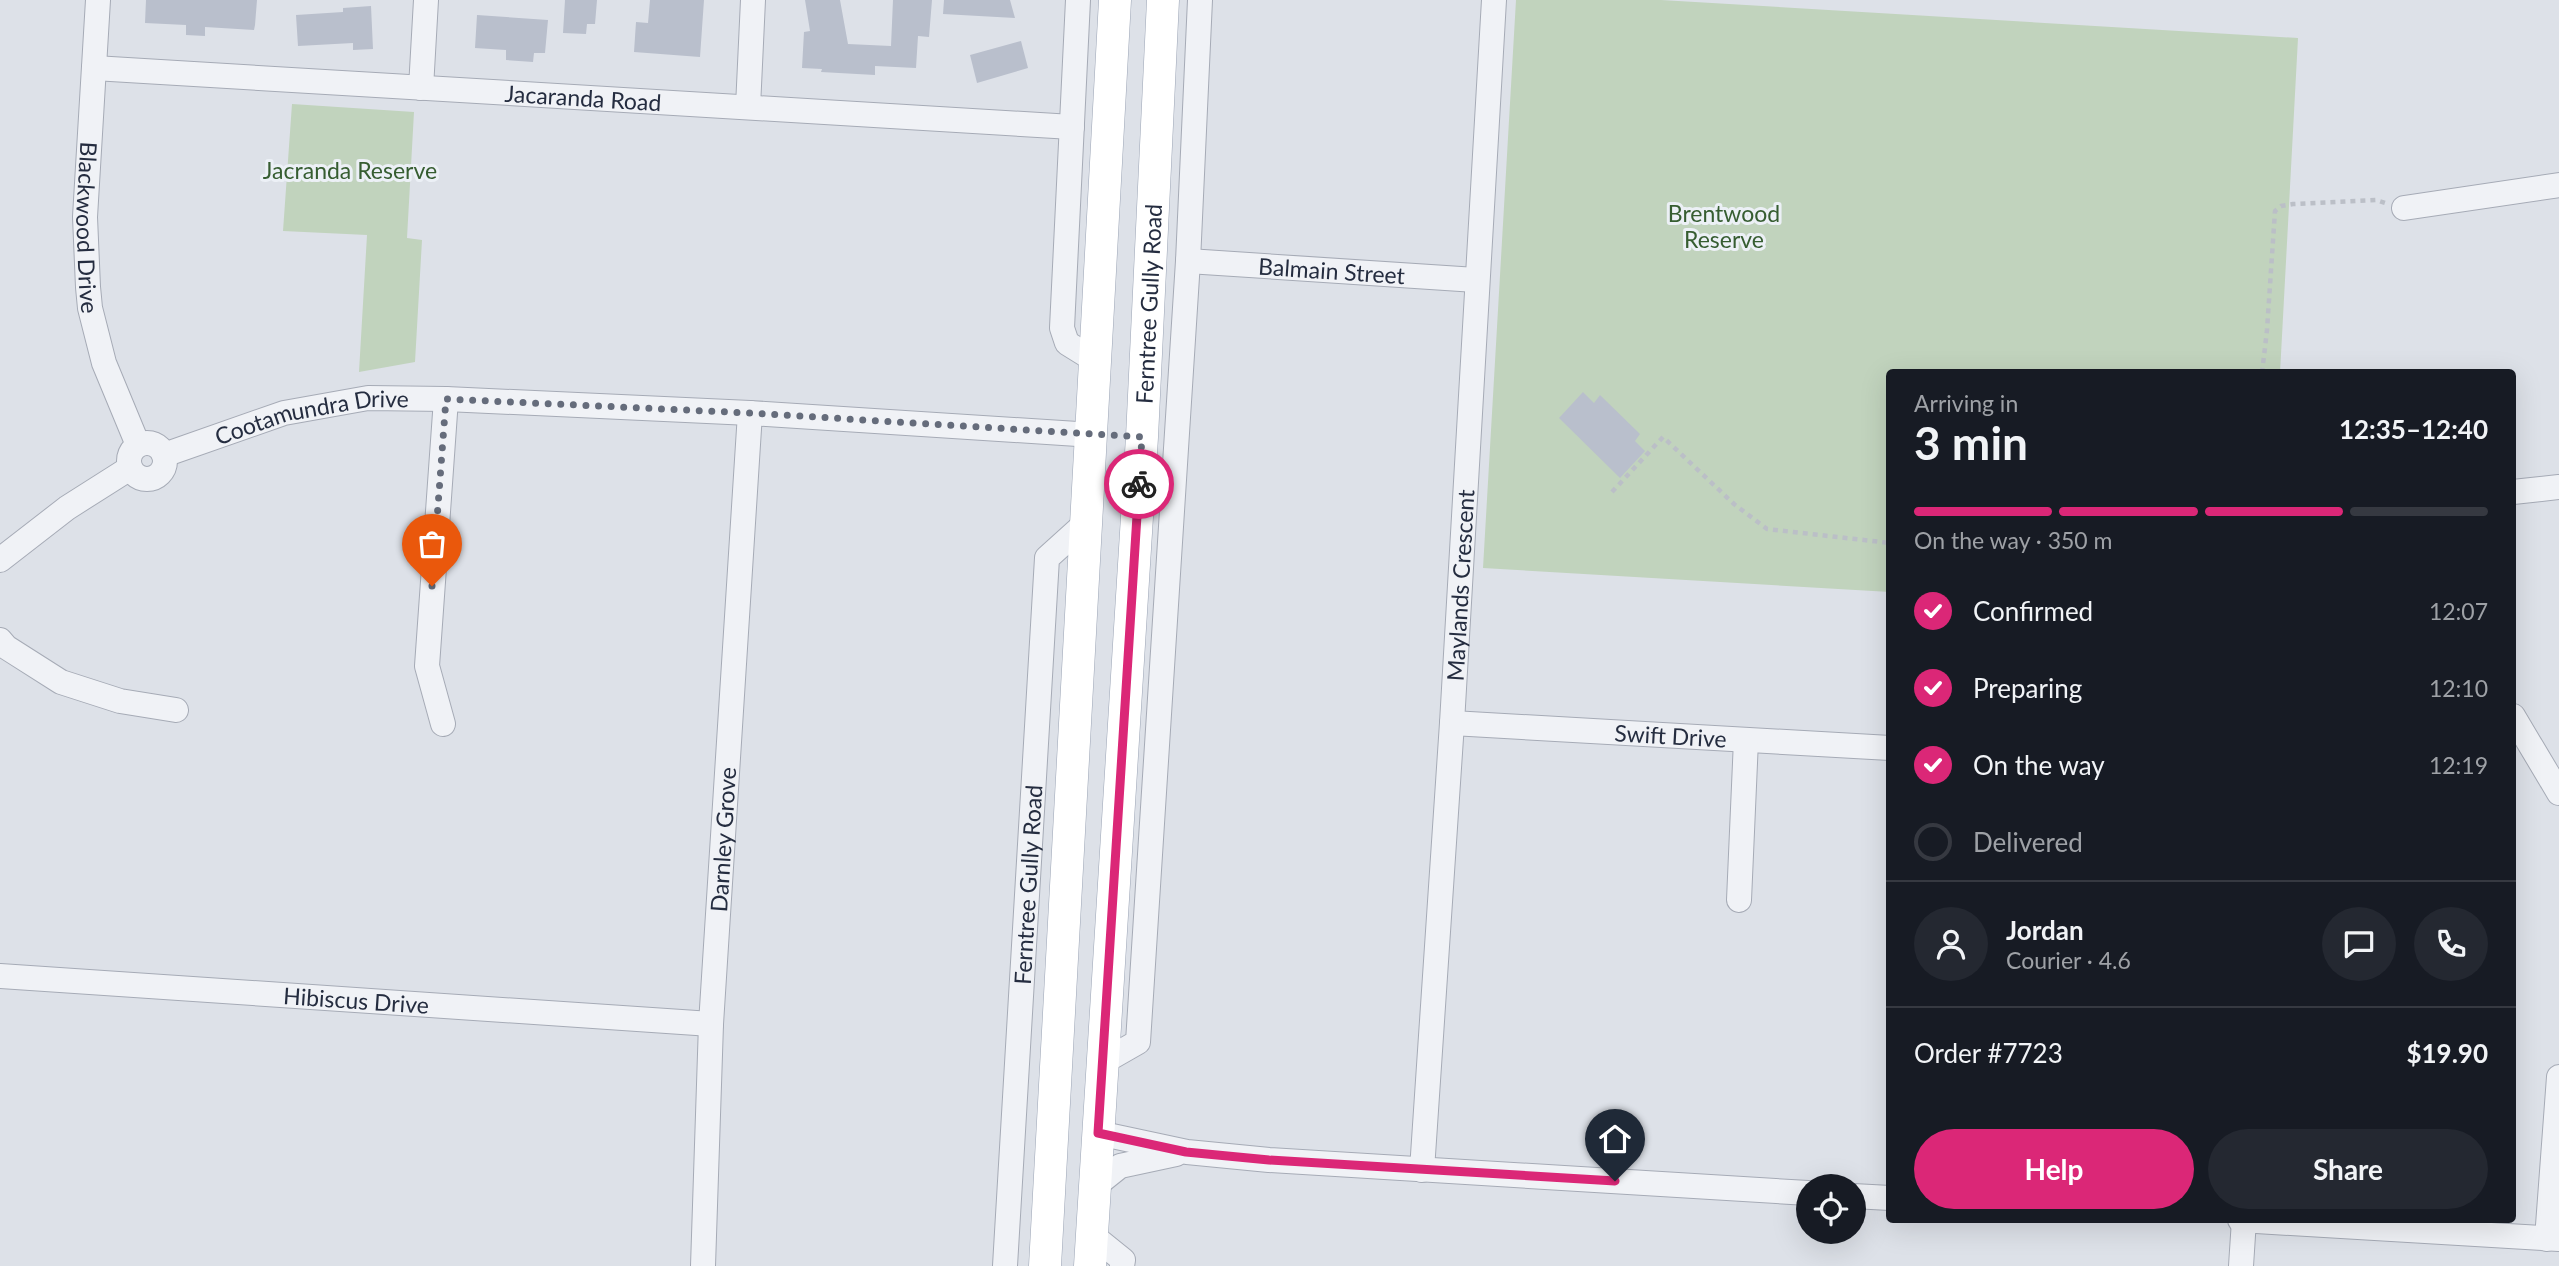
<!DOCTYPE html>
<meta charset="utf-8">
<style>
body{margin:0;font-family:Lato,sans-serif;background:#242831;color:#f1f3f6;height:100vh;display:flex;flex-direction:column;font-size:26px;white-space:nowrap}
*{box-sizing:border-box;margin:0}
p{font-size:23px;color:#9ea1a6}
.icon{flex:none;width:38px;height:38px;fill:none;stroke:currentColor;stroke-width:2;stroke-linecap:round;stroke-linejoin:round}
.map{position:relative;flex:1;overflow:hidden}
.side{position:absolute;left:1886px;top:369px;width:630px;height:854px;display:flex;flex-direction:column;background:#171b24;border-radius:7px;box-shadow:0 7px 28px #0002}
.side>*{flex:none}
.buttons{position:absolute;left:1796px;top:1174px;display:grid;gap:14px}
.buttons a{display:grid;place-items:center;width:70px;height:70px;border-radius:50%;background:#171b24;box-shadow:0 7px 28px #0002;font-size:35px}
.pin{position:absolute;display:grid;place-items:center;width:60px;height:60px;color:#fff;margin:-72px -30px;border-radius:50% 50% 50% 0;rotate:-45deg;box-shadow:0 0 7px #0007}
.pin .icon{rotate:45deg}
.courier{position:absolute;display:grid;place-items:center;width:70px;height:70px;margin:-35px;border:5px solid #db2777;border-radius:50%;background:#fff;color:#222;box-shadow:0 2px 9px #0007}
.summary em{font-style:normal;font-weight:700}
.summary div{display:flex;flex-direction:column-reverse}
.summary{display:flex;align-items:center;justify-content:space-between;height:119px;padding:0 28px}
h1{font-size:46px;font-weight:700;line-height:52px}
.bar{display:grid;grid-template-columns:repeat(4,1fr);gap:10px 7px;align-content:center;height:84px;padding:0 28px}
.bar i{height:9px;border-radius:5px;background:#363941}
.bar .on{background:#db2777}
.bar p{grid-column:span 4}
.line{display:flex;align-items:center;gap:18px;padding:0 28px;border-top:2px solid #363941}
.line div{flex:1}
.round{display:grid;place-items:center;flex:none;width:74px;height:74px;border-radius:37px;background:#242831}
ol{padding:0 28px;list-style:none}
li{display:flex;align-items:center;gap:21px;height:77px}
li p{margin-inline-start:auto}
li .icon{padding:7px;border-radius:50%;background:#db2777;color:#fff;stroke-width:4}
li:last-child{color:#9ea1a6}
li i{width:38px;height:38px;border:4px solid #363941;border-radius:50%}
.action{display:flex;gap:14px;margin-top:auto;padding:14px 28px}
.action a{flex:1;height:80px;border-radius:42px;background:#db2777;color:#fff;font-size:28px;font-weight:700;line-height:80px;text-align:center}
.action a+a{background:#242831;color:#f1f3f6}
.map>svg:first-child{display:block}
.green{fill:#c1d3bd}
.building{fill:#b9bfcc}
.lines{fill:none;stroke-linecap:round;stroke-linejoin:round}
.minor-casing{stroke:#a6abb6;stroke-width:26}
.major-casing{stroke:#9ba4b5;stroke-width:33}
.path{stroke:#bbbfc7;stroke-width:4.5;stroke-dasharray:5 5;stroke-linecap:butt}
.minor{stroke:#f0f2f6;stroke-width:24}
.major{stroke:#fff;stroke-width:32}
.done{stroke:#656c7b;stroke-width:7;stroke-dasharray:0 12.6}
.route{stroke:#db2777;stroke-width:9}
.labels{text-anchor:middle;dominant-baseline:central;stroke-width:6;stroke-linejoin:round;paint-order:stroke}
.street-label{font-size:23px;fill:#252d40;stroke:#ecf0f6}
.park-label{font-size:23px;fill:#365d31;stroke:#ecf0f6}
</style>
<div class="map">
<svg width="2559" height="1266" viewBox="0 0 2559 1266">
<rect width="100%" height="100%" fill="#dde1e8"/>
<!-- green -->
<path class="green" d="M1516,0H1661L2298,38L2280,373H1890V592L1483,568Z
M292,104L414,112L407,238L422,240L415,362L359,372L367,235L283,231Z"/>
<!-- building -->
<path class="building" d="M146,0H257L255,25L254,30L205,27V36L186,35V25L145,23Z
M565,0H597L595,24H587L586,34L563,33Z
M650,0H704L700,57L634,52L636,22L648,23Z
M805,0H840L848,44L891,46L893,0H932L929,37L918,36L916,68L875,66V75L821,72L822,69L802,68L804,32L810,31Z
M944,0H1010L1015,18L943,14Z
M371,6L373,49L353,50V43L298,46L296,15L343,12V8Z
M477,15L548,20L545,53H534L533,62L506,60V50L475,48Z
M1021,41L1028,68L977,83L970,55Z
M1583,392L1594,403L1600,395L1640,434L1635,441L1645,451L1620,478L1559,418Z"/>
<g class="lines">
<defs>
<g id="minor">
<path id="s1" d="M98,0L85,217L88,287L90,308L104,363L138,445"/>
<path d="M1078,0L1062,328L1067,343L1096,361"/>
<path id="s2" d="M94,68L1072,127"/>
<path d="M421,88L426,0"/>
<path d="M748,107L753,0"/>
<path d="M2404,208L2559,185"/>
<path id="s3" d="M1188,261L1476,280"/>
<circle cx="147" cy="461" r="18"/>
<path id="s4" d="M164,455L284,413L368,398L446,399L750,413L1093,435"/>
<path d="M2513,492L2559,487"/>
<path d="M0,560L67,508L130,468"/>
<path d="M0,640L6,647L61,682L120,701L176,710"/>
<path d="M2513,716L2559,793"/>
<path id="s5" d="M1452,723L1890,748"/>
<path d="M443,724L427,666L446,399"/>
<path d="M1739,900L1746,740"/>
<path id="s6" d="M0,976L711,1024"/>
<path d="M1103,1062L1138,1042L1188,261L1200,0"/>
<path d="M1098,1133L1187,1152L1269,1160L1808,1193"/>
<path id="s7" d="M1422,1170L1452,723L1494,0"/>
<path d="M1095,1186L1120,1166L1176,1154"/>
<path d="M1853,1196L1890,1198"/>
<path d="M2240,1220L2559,1239"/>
<path d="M1092,1235L1123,1260L1122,1266"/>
<path d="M2547,1239L2559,1077"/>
<path id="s8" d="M703,1266L711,1024L750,413"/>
<path id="s9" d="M1005,1266L1047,558L1088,521"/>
<path d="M2241,1266L2244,1220"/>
</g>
<g id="major">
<path d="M1045,1266L1115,0"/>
<path id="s10" d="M1090,1266L1142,437L1163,0"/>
</g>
</defs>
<!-- minor casing -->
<use href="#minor" class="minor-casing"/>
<!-- major casing -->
<use href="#major" class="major-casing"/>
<!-- path -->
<path class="path" d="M2262,373L2267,330L2275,211L2281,206L2293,204L2376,200L2385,203
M1612,492L1663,437L1734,504L1767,529L1890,543"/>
<!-- minor -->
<use href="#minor" class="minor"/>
<!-- major -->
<use href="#major" class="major"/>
</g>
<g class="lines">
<!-- done -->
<path class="done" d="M432,586L446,399L750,413L1142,437L1139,484"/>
<!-- route -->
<path class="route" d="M1139,484L1098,1133L1186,1152L1269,1160L1615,1181"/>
</g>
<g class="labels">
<!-- street labels -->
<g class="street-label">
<text stroke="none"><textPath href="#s2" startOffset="490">Jacaranda Road</textPath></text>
<text stroke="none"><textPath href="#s1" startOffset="228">Blackwood Drive</textPath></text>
<text stroke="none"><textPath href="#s3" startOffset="144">Balmain Street</textPath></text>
<text stroke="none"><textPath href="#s10" startOffset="964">Ferntree Gully Road</textPath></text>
<text stroke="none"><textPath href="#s4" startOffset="154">Cootamundra Drive</textPath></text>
<text stroke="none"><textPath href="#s7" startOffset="586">Maylands Crescent</textPath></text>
<text stroke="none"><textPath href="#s5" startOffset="219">Swift Drive</textPath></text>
<text stroke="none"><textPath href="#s8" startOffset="427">Darnley Grove</textPath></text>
<text stroke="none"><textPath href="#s9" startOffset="382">Ferntree Gully Road</textPath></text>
<text stroke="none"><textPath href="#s6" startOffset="357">Hibiscus Drive</textPath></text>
</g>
<!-- park labels -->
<g class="park-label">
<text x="350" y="170">Jacranda Reserve</text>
<text x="1724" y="213">Brentwood<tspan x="1724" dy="26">Reserve</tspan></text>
</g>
</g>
</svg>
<div class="buttons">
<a><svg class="icon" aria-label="locate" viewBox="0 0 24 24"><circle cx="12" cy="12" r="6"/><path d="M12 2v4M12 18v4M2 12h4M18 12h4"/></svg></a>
</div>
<div class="pin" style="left:432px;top:586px;background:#ea580c"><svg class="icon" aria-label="bag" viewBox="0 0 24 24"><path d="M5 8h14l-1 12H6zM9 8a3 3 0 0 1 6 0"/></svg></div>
<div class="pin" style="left:1615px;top:1181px;background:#1f2937"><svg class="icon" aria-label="home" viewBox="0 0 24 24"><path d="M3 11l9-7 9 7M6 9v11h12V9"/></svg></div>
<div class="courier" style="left:1139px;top:484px"><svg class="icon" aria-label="bike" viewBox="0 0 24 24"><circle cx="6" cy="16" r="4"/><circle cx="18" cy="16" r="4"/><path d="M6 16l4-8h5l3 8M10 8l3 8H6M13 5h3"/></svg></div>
<section class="side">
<div class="summary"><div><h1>3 min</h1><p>Arriving in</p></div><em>12:35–12:40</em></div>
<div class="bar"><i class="on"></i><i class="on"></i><i class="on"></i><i></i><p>On the way · 350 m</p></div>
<ol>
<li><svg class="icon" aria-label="check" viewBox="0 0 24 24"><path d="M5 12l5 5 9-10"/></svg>Confirmed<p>12:07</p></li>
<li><svg class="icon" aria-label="check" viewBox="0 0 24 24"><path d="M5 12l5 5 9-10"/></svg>Preparing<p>12:10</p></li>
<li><svg class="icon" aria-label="check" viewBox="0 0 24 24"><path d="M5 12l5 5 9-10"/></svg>On the way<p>12:19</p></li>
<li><i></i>Delivered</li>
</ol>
<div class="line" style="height:126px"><a class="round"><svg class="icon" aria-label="person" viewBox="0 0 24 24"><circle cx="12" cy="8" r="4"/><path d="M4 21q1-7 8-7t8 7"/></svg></a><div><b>Jordan</b><p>Courier · 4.6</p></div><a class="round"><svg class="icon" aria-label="chat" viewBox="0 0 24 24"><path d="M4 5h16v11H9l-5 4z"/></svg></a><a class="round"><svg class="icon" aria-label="phone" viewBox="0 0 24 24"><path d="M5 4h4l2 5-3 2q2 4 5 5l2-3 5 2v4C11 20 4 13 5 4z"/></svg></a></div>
<div class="line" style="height:91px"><div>Order #7723</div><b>$19.90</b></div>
<div class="action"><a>Help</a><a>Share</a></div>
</section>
</div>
